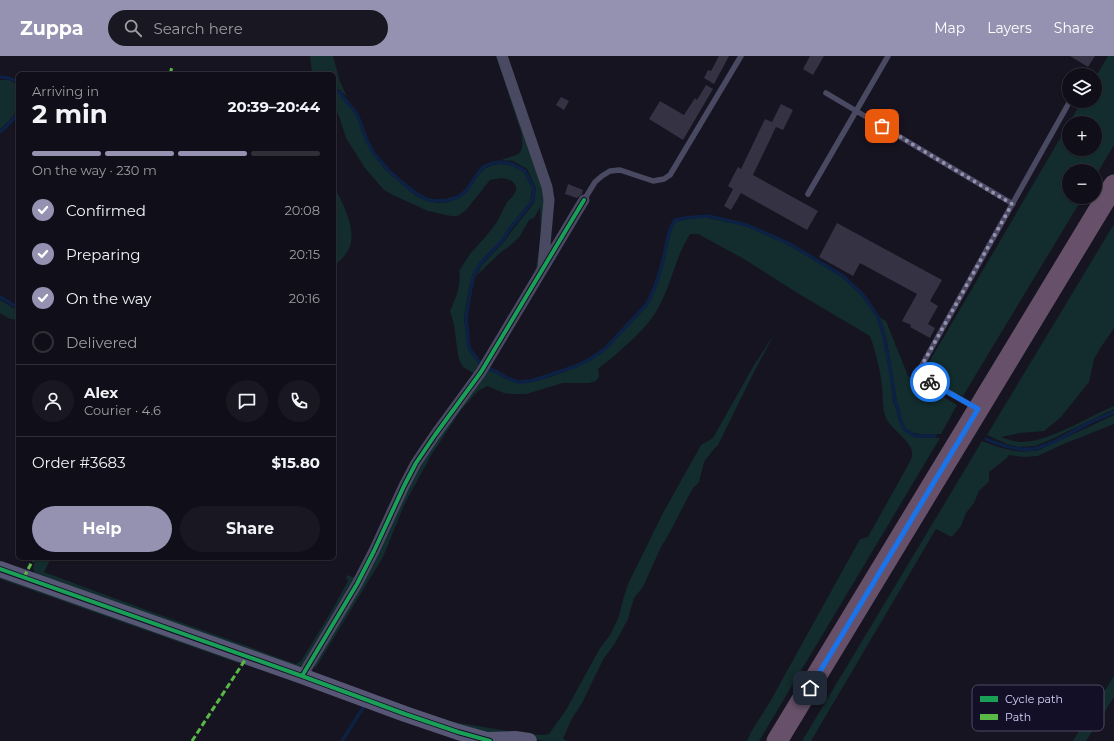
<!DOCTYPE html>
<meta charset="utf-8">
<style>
body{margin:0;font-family:Montserrat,sans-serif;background:#191822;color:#f1f3f6;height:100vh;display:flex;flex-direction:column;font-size:15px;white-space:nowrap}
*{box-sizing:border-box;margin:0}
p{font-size:13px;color:#9c9ca2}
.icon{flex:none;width:22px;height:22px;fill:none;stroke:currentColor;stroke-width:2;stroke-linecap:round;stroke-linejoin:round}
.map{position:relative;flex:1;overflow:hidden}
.side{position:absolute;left:16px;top:16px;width:320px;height:488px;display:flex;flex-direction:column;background:#100f19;border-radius:6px;box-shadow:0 1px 3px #0004,0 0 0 1px #302f38}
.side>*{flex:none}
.buttons{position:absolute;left:1062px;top:12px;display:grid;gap:8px}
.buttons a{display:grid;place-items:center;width:40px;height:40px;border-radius:50%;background:#100f19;box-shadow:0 1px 3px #0004,0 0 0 1px #302f38;font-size:20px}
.pin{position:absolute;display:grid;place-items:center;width:34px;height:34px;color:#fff;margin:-17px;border-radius:8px;box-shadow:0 2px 6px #0006}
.courier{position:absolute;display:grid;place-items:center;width:40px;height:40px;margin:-20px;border:3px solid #1a73e8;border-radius:50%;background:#fff;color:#222;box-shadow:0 1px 5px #0007}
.headline em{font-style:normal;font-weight:700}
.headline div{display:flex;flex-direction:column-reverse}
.headline{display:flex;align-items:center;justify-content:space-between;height:68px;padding:0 16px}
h1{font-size:26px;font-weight:700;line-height:30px}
.bar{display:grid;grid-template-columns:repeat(4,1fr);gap:6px 4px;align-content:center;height:48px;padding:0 16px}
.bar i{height:5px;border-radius:3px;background:#302f38}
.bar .active{background:#9591b1}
.bar p{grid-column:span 4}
.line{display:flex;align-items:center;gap:10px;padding:0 16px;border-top:1px solid #302f38}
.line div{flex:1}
.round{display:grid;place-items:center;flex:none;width:42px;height:42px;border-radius:21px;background:#191822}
ol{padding:0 16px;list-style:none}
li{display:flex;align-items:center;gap:12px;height:44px}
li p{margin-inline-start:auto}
li .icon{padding:4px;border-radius:50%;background:#9591b1;color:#fff;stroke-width:4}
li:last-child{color:#9c9ca2}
li i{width:22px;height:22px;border:2px solid #302f38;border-radius:50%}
.action{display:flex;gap:8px;margin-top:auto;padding:8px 16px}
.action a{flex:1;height:46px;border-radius:24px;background:#9591b1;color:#fff;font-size:16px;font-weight:700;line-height:46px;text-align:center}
.action a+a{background:#191822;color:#f1f3f6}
header{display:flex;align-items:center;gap:24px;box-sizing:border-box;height:56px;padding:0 20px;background:#9591b1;color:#fff}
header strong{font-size:19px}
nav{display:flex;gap:22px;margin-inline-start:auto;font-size:14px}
.search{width:280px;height:36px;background:#191822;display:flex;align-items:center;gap:10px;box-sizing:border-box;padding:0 14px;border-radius:22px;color:#9c9ca2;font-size:15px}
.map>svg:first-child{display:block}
.green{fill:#132c2d;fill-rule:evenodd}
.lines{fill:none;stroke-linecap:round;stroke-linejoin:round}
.stream{stroke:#0d2144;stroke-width:3.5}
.building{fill:#343243}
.lane{stroke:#4a4962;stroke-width:5.5}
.street{stroke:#4a4962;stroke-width:11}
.secondary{stroke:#575674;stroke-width:16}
.highway{stroke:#67516a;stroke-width:21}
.quiet{stroke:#58b947;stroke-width:3;stroke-dasharray:6 3;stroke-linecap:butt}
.cycleway-casing{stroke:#130f26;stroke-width:6}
.cycleway{stroke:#1a9f57;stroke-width:4}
.done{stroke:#9591b1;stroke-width:4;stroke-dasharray:0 7.2}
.route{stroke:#1a73e8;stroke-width:5}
.key{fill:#130f26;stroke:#4e4a67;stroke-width:1}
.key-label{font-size:11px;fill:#d9d4ff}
</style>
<header>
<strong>Zuppa</strong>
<div class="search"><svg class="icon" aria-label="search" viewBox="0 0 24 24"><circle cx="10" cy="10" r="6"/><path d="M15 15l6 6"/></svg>Search here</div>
<nav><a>Map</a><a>Layers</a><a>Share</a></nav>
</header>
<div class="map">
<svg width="1114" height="685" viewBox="0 0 1114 685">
<rect width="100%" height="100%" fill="#161421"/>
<!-- green -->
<path class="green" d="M310,0H333L340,25L347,41L340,34L334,32V18H312Z
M496,0H499L546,142L540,212L530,228L536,212L541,179L540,151L534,162L529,164L520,180L512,188L500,197L476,220L482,209L504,186L511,176L534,147L536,132L527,113L513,105L501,104C520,97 525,100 521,76Z
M1108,0H1114V89L1095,121V115H1069V141H1083L963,340L952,336L922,318L1082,45H1095V22ZM1069,67H1095V93H1069Z
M0,24H9L18,29V53L9,65L0,73Z
M334,36L338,37L356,59L366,86L374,100L387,115L404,130L416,140L427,145L439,147L449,146L459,142L468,135L477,121L484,113L493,109L501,108L512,109L524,116L532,133L530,146L508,173L501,184L479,207L473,218L469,232L464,262L468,293L481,311L475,318L463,311L460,306L458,299L454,269L450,255C455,244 462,228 459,215L470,198L487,179L497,166L507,146L513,140L516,135V130L512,125L507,123L501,122L490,124L466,154L458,160H451L428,155L393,139L384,134L365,112L346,82L339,60L334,51Z
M334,131C343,146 356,173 350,190C347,198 340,205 334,210L335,181Z
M696,162H708L746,170L787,188L842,221L863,241L877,262L883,281L890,318L893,345L896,353L899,364L904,375L915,381L940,382L759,685H747L751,676L771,644L860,483L868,481L907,411C909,407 913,401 912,396C911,385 891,373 886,362C882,353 883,341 882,331C880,313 876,297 870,280L799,238L744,203L698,178H690C686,185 682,192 679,200C672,218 667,237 657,254C645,275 617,298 598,313L599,321L596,325L589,327H563L526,338H513L504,337L487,330L478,335L461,354L432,398L405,447L383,501L315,613V608L417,412L488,314L497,317L507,323L518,327L530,326L551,321L576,311L591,304L605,294L647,250C656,236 662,214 666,197C668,186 670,175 676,165Z
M1114,168V272L1101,291L1094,303L1089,326L1061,361L1044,375L1020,377L1001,381C1007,383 1013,385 1019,386C1048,387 1087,361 1114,350V353L1050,384L1035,390L1018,391L1007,388L987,379Z
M0,244L15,253L18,254V264L10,263L0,257Z
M879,261L886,265L908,320L957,349L941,378C930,379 917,380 908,374C897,367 890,298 886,281C884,274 882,268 879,261Z
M775,277L756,312L718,389L714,393L704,406L699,426L693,432L687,443L670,476L661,491L643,531L634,542L628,563L614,589L604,602L582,647L571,664L563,683L567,685H544L530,682L482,677L448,665L513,676L542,679L549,678L566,654L600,592L610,579L619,560L624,540L629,526L663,457L701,389L713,382L754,309Z
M1114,359V368L1061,389L1038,400L1024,401L1009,399L1007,402L989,416V425L979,435L974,447L966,457L961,470L952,481L936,473L811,685H802L982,385C1004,393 1016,398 1039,394Z
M36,502H51L44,516C128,548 212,577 296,608L301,605L332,554L348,525L346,519L356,522L306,607L300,611L295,612L35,519L33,512Z
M0,518L239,604L238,607L0,523Z
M1114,620V641L1086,685H1073Z"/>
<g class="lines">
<!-- stream -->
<path class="stream" d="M0,21L9,22L18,26
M334,35L339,36L357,58L367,85L375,99L388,114L405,129L417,138L428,144L439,145L448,144L458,141L467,134L476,120L483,111L493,107L501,106L512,108L525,115L534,133L532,146L509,174L502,185L480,208L474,219L471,232L466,262L469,292L481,308
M0,76L10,67L18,57
M0,241L18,252
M489,313L497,316L507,322L518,326L530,325L550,319L576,310L590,303L605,293L646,249C655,235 660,216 664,200C667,187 668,174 675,164L685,162L708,160L747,169L788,187L843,220L864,240L878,261L884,281L891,318L895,344L898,353L900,364L905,374L915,380H935
M986,383C1000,389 1017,395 1033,393C1053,389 1071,376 1089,367C1097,363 1106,360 1114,356
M342,685L363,652"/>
</g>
<!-- building -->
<path class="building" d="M719,0H729L714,28L704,22L708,14L711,15Z
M810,0H824L813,19L803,13Z
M1070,0H1095L1088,11Z
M706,29L713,33L683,84L649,63L660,45L684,59L695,42L697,44Z
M561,41L569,45L564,54L556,49Z
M781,48L793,54L783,74L776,71L753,119L818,155L807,174L741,137L731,154L724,150L733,133L728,130L738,111L741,113L765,63L772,66Z
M568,128L583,134L582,138L577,142L565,138Z
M837,167L942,224L930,245L938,250L928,268L935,272L930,282L910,271L911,269L902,265L917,238L860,207L853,220L819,201Z"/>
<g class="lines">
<!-- lane -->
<path class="lane" d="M826,37L1013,148
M808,138L888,0
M584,144L595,126L602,120L610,115L620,114L653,125L664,123L670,119L741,0
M974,351L917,318L1070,45"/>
<!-- street -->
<path class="street" d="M502,0L547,131L549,144L543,211
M302,620L357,528L374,495L404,430L416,407L435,379L481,316L584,144"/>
<!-- secondary -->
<path class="secondary" d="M0,513L302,620L405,658L458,676L490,685
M488,684L515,683L529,685"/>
<!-- highway -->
<path class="highway" d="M777,685L1114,129"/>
<!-- quiet -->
<path class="quiet" d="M170,18L172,11
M24,521L34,502
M192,685L247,601"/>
<defs>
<path id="cycleway" d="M0,513L302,620L405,658L458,676L490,685
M302,620L357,528L374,495L404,430L416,407L435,379L481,316L584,144"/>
</defs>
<!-- cycleway casing -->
<use href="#cycleway" class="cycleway-casing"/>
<!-- cycleway -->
<use href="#cycleway" class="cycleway"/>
</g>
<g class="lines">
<!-- done -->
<path class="done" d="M882,70L1012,148L917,318L930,326"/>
<!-- route -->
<path class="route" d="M810,632L978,353L930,326"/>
</g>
<!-- legend -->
<rect x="972" y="629" width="132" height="46" rx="6" class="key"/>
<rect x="980" y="640" width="18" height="6" fill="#1a9f57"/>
<rect x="980" y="658" width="18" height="6" fill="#58b947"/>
<g class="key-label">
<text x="1005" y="647">Cycle path</text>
<text x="1005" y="665">Path</text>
</g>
</svg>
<div class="buttons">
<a><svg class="icon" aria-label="layers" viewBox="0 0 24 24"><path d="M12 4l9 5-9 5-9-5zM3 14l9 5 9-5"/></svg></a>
<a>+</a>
<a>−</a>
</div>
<div class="pin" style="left:882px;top:70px;background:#ea580c"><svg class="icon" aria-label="bag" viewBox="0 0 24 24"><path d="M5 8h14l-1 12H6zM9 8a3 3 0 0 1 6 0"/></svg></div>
<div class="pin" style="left:810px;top:632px;background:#1f2937"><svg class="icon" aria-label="home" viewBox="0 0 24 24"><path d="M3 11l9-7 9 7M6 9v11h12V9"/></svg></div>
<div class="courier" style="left:930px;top:326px"><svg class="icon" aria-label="bike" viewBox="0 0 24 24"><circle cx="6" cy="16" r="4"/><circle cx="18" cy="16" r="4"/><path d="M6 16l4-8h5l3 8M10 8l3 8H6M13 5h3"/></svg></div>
<section class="side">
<div class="headline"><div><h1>2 min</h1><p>Arriving in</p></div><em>20:39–20:44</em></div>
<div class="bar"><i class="active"></i><i class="active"></i><i class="active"></i><i></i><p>On the way · 230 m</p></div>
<ol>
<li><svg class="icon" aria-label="check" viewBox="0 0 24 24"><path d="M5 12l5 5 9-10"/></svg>Confirmed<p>20:08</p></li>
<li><svg class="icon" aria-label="check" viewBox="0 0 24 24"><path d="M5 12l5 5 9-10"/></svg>Preparing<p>20:15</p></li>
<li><svg class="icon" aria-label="check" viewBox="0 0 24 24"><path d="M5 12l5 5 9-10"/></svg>On the way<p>20:16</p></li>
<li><i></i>Delivered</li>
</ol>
<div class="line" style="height:72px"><a class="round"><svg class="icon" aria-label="person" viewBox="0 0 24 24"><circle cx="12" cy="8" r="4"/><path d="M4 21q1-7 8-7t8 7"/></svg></a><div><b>Alex</b><p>Courier · 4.6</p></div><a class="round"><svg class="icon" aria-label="chat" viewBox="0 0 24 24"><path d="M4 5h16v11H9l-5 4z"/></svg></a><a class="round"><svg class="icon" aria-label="phone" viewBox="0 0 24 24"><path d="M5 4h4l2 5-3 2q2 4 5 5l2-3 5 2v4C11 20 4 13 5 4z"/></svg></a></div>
<div class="line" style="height:52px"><div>Order #3683</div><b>$15.80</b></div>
<div class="action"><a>Help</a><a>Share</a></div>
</section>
</div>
